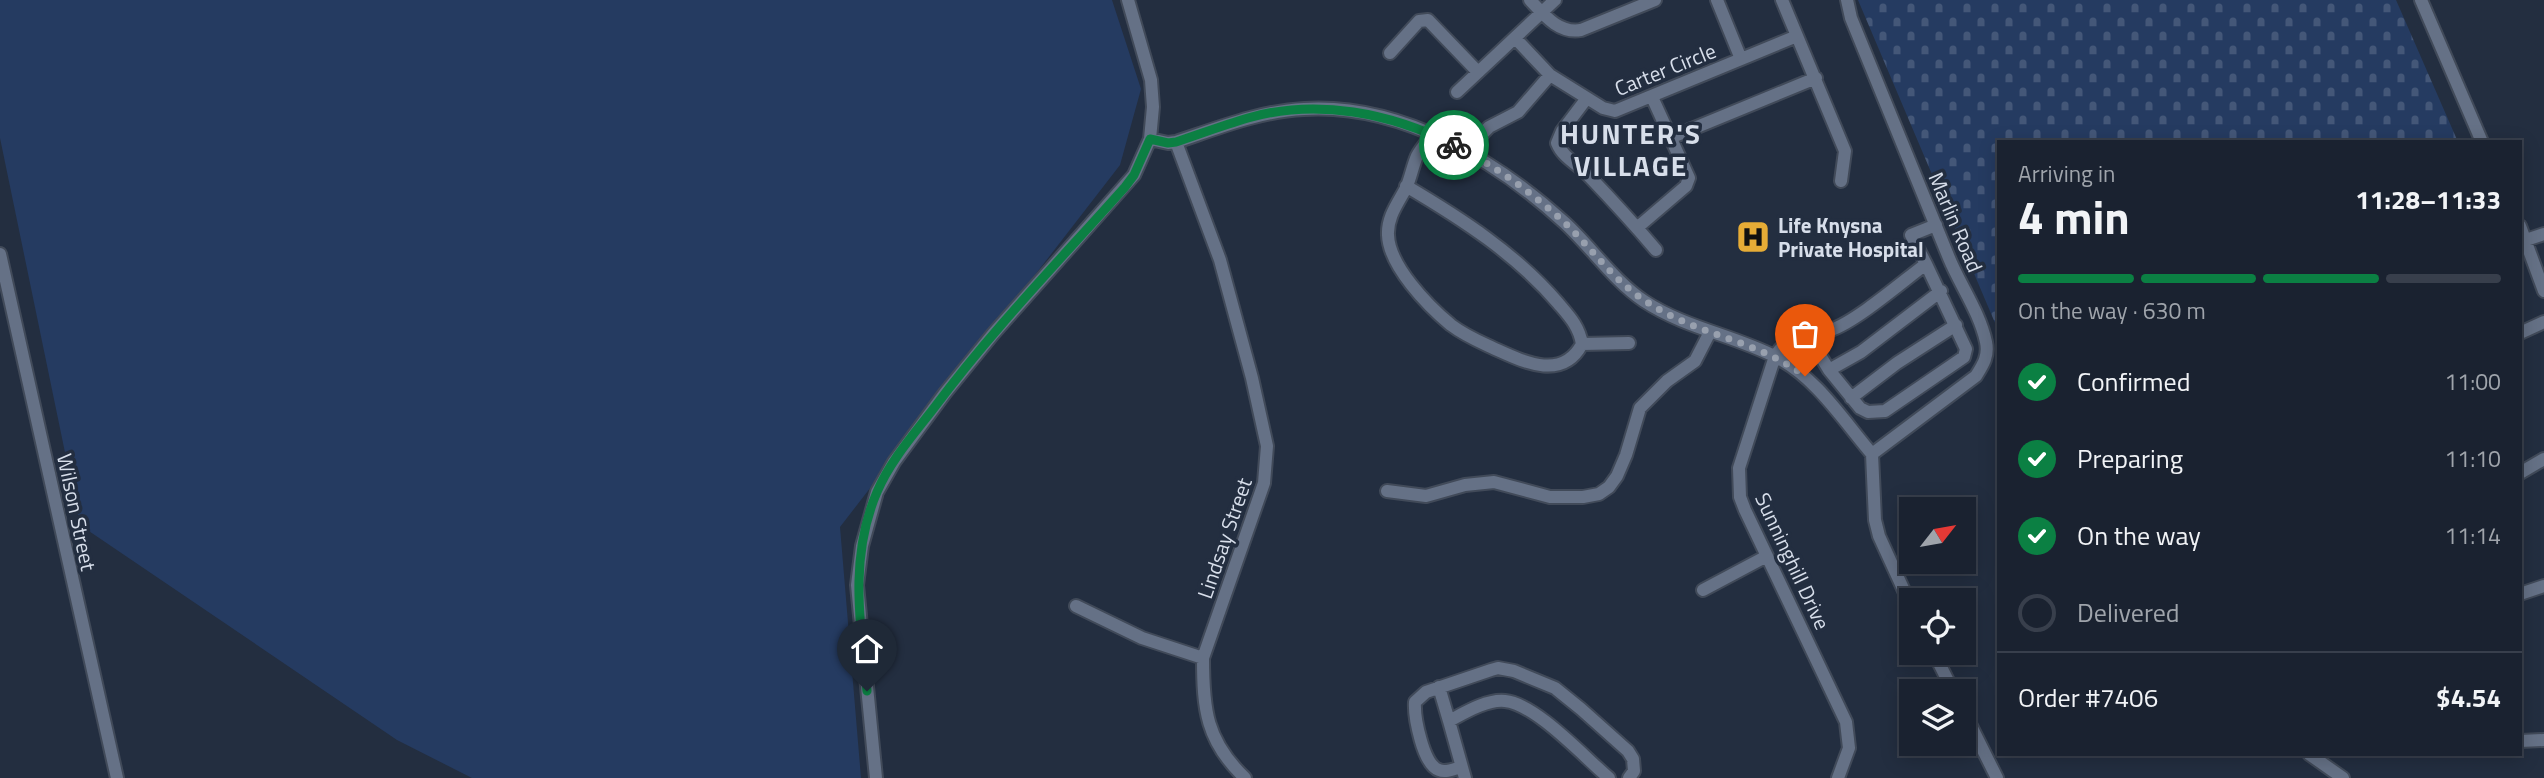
<!DOCTYPE html>
<meta charset="utf-8">
<style>
body{margin:0;font-family:"Titillium Web",sans-serif;background:#232a38;color:#f1f3f6;height:100vh;display:flex;flex-direction:column;font-size:26px;white-space:nowrap}
*{box-sizing:border-box;margin:0}
p{font-size:23px;color:#9fa4ab}
.icon{flex:none;width:38px;height:38px;fill:none;stroke:currentColor;stroke-width:2;stroke-linecap:round;stroke-linejoin:round}
.map{position:relative;flex:1;overflow:hidden}
.sheet{position:absolute;left:1997px;top:140px;width:525px;height:616px;display:flex;flex-direction:column;background:#1a2230;border-radius:0px;box-shadow:0 4px 18px #0003,0 0 0 2px #383f4c}
.sheet>*{flex:none}
.needle{width:46px;rotate:59deg}
.controls{position:absolute;left:1899px;top:497px;display:grid;gap:14px}
.controls a{display:grid;place-items:center;width:77px;height:77px;border-radius:0px;background:#1a2230;box-shadow:0 4px 18px #0003,0 0 0 2px #383f4c;font-size:35px}
.pin{position:absolute;display:grid;place-items:center;width:60px;height:60px;color:#fff;margin:-72px -30px;border-radius:50% 50% 50% 0;rotate:-45deg;box-shadow:0 0 7px #0007}
.pin .icon{rotate:45deg}
.courier{position:absolute;display:grid;place-items:center;width:70px;height:70px;margin:-35px;border:5px solid #0b8043;border-radius:50%;background:#fff;color:#222;box-shadow:0 2px 9px #0007}
.overview em{font-style:normal;font-weight:700}
.overview div{display:flex;flex-direction:column-reverse}
.overview{display:flex;align-items:center;justify-content:space-between;height:119px;padding:0 21px}
h1{font-size:46px;font-weight:700;line-height:52px}
.bar{display:grid;grid-template-columns:repeat(4,1fr);gap:10px 7px;align-content:center;height:84px;padding:0 21px}
.bar i{height:9px;border-radius:5px;background:#383f4c}
.bar .active{background:#0b8043}
.bar p{grid-column:span 4}
.line{display:flex;align-items:center;gap:18px;padding:0 21px;border-top:2px solid #383f4c}
.line div{flex:1}
ol{padding:0 21px;list-style:none}
li{display:flex;align-items:center;gap:21px;height:77px}
li p{margin-inline-start:auto}
li .icon{padding:7px;border-radius:50%;background:#0b8043;color:#fff;stroke-width:4}
li:last-child{color:#9fa4ab}
li i{width:38px;height:38px;border:4px solid #383f4c;border-radius:50%}
.map>svg:first-child{display:block}
.green{fill:#253b61}
.cemetery{fill:url(#cemetery-stones)}
.lines{fill:none;stroke-linecap:round;stroke-linejoin:round}
.minor-casing{stroke:#414a59;stroke-width:16}
.minor{stroke:#657186;stroke-width:12}
.done{stroke:#98a0ae;stroke-width:7;stroke-dasharray:0 12.6}
.route{stroke:#0b8043;stroke-width:9}
.labels{text-anchor:middle;dominant-baseline:central;stroke-width:7;stroke-linejoin:round;paint-order:stroke}
.street-label{font-size:21px;fill:#d7deea;stroke:#232e40}
.poi-label{font-size:21px;font-weight:bold;fill:#d7deea;stroke:#232e40;text-anchor:start}
.district-label{font-size:28px;font-weight:bold;letter-spacing:2px;fill:#d7deea;stroke:#232e40}
</style>
<div class="map">
<svg width="2544" height="778" viewBox="0 0 2544 778">
<defs>
<pattern id="cemetery-stones" width="16" height="16" patternUnits="userSpaceOnUse" patternTransform="scale(1.75)"><rect width="16" height="16" fill="#253b61"/><path d="M2 7V4a2 2 0 0 1 4 0v3zM10 15v-3a2 2 0 0 1 4 0v3z" fill="#445778"/></pattern>
</defs>
<rect width="100%" height="100%" fill="#232e40"/>
<!-- green -->
<path class="green" d="M0,0H1112L1141,89L1120,165L840,527L861,778H472L397,740L80,525L0,138Z"/>
<!-- cemetery -->
<path class="cemetery" d="M1858,0H2396L2458,142H1998V330Z"/>
<g class="lines">
<defs>
<path id="minor" d="M1530,0C1544,15 1559,34 1581,30L1655,0
M1717,0L1741,59
M1782,0L1845,151L1841,181
M1847,0L1851,18C1884,98 1917,178 1949,258C1960,285 1980,313 1986,342C1989,356 1983,365 1976,376L1872,454
M2421,0L2482,142
M1515,38L1550,75L1603,108L1615,111L1797,36
M1390,53L1419,21L1428,20L1477,71
M1457,92L1555,0
M1587,98L1562,131L1557,143C1563,158 1578,164 1588,175C1611,199 1634,224 1656,250
M1670,138L1816,78
M1150,139L1168,143L1176,142C1218,128 1260,111 1304,109C1401,103 1496,160 1565,223C1592,248 1613,280 1644,301C1685,328 1733,335 1776,357C1816,377 1843,420 1872,454
M1176,142L1220,260L1252,378L1267,446L1264,483L1203,658C1203,709 1206,741 1245,778
M1466,151L1489,127L1518,112L1550,75
M1406,186C1462,219 1516,254 1558,303C1569,316 1579,326 1582,344C1562,382 1522,361 1493,348C1478,341 1464,335 1451,325C1428,306 1389,266 1388,235C1387,216 1399,202 1407,186C1411,176 1413,165 1417,156C1421,148 1428,141 1433,134
M2520,226L2544,291
M1638,227L1686,186L1689,178L1652,97
M2526,240L2544,234
M0,254L117,778
M1926,264L1911,235L1936,225
M2520,333L2544,322
M1812,335L1815,347L1829,370L1860,408L1868,412L1885,411L1964,357L1966,349L1926,264C1903,281 1857,321 1831,330C1807,338 1791,331 1775,356L1739,468L1740,497L1745,510L1846,722L1849,748L1838,778
M1582,344L1629,343
M1829,370L1861,352L1941,291
M1851,398L1897,363L1956,325
M1872,454L1875,520L1879,536L1911,606
M2520,473L2544,459
M1387,491L1426,496L1465,485L1494,482L1550,497H1583L1599,494L1609,487L1617,476L1626,455L1640,408L1667,381L1695,361L1710,332
M1703,590L1767,556
M2520,594L2544,586
M1076,606L1142,638L1203,658
M1934,653L1953,691
M1439,687L1449,721
M1964,712L1997,778
M2520,741L2544,740
M2309,754L2343,778
M1461,767C1454,769 1446,773 1439,770C1423,765 1414,717 1415,702L1426,692L1491,670L1498,668L1514,671L1555,688L1581,709L1628,751L1633,759L1634,771L1629,778
M876,778L857,585L862,546L877,492L894,462L945,393L993,334L1134,175L1150,139L1153,107L1151,80L1128,0
M1465,778L1449,721C1464,713 1487,699 1505,701C1536,704 1584,757 1609,778"/>
</defs>
<!-- minor casing -->
<use href="#minor" class="minor-casing"/>
<!-- minor -->
<use href="#minor" class="minor"/>
</g>
<g class="lines">
<!-- done -->
<path class="done" d="M1454,145C1494,165 1534,194 1567,225C1594,251 1615,282 1647,302C1696,335 1757,340 1805,376"/>
<!-- route -->
<path class="route" d="M867,691C860,624 849,557 877,492C890,461 914,434 934,408C992,330 1060,260 1125,187L1134,175L1150,139L1168,143L1176,142C1200,134 1224,125 1248,118C1317,98 1391,113 1454,145"/>
</g>
<!-- icons -->
<defs>
<symbol id="hospital-square" viewBox="-11 -11 22 22"><rect x="-9" y="-9" width="18" height="18" rx="4" fill="#e6ac36" stroke="#232e40"/><path d="M-5-5h3v3.5h4V-5h3V5h-3V1.5h-4V5h-3Z" fill="#111"/></symbol>
</defs>
<g fill-rule="evenodd">
<use href="#hospital-square" x="1734" y="218" width="38" height="38"/>
</g>
<g class="labels">
<!-- street labels -->
<g class="street-label">
<text transform="translate(1665 69) rotate(-22)">Carter Circle</text>
<text transform="translate(1956 222) rotate(67)">Marlin Road</text>
<text transform="translate(77 512) rotate(78)">Wilson Street</text>
<text transform="translate(1224 538) rotate(-71)">Lindsay Street</text>
<text transform="translate(1793 561) rotate(65)">Sunninghill Drive</text>
</g>
<!-- poi labels -->
<g class="poi-label">
<text x="1778" y="225">Life Knysna<tspan x="1778" dy="24">Private Hospital</tspan></text>
</g>
<!-- district labels -->
<g class="district-label">
<text x="1631" y="133">HUNTER'S<tspan x="1631" dy="32">VILLAGE</tspan></text>
</g>
</g>
</svg>
<div class="controls">
<a><svg class="needle" viewBox="-14 -14 28 28"><path d="M0-13l5 13h-10z" fill="#e53935"/><path d="M0 13l5-13h-10z" fill="#9fa4ab"/></svg></a>
<a><svg class="icon" aria-label="locate" viewBox="0 0 24 24"><circle cx="12" cy="12" r="6"/><path d="M12 2v4M12 18v4M2 12h4M18 12h4"/></svg></a>
<a><svg class="icon" aria-label="layers" viewBox="0 0 24 24"><path d="M12 4l9 5-9 5-9-5zM3 14l9 5 9-5"/></svg></a>
</div>
<div class="pin" style="left:1805px;top:376px;background:#ea580c"><svg class="icon" aria-label="bag" viewBox="0 0 24 24"><path d="M5 8h14l-1 12H6zM9 8a3 3 0 0 1 6 0"/></svg></div>
<div class="pin" style="left:867px;top:691px;background:#1f2937"><svg class="icon" aria-label="home" viewBox="0 0 24 24"><path d="M3 11l9-7 9 7M6 9v11h12V9"/></svg></div>
<div class="courier" style="left:1454px;top:145px"><svg class="icon" aria-label="bike" viewBox="0 0 24 24"><circle cx="6" cy="16" r="4"/><circle cx="18" cy="16" r="4"/><path d="M6 16l4-8h5l3 8M10 8l3 8H6M13 5h3"/></svg></div>
<section class="sheet">
<div class="overview"><div><h1>4 min</h1><p>Arriving in</p></div><em>11:28–11:33</em></div>
<div class="bar"><i class="active"></i><i class="active"></i><i class="active"></i><i></i><p>On the way · 630 m</p></div>
<ol>
<li><svg class="icon" aria-label="check" viewBox="0 0 24 24"><path d="M5 12l5 5 9-10"/></svg>Confirmed<p>11:00</p></li>
<li><svg class="icon" aria-label="check" viewBox="0 0 24 24"><path d="M5 12l5 5 9-10"/></svg>Preparing<p>11:10</p></li>
<li><svg class="icon" aria-label="check" viewBox="0 0 24 24"><path d="M5 12l5 5 9-10"/></svg>On the way<p>11:14</p></li>
<li><i></i>Delivered</li>
</ol>
<div class="line" style="height:91px"><div>Order #7406</div><b>$4.54</b></div>
</section>
</div>
